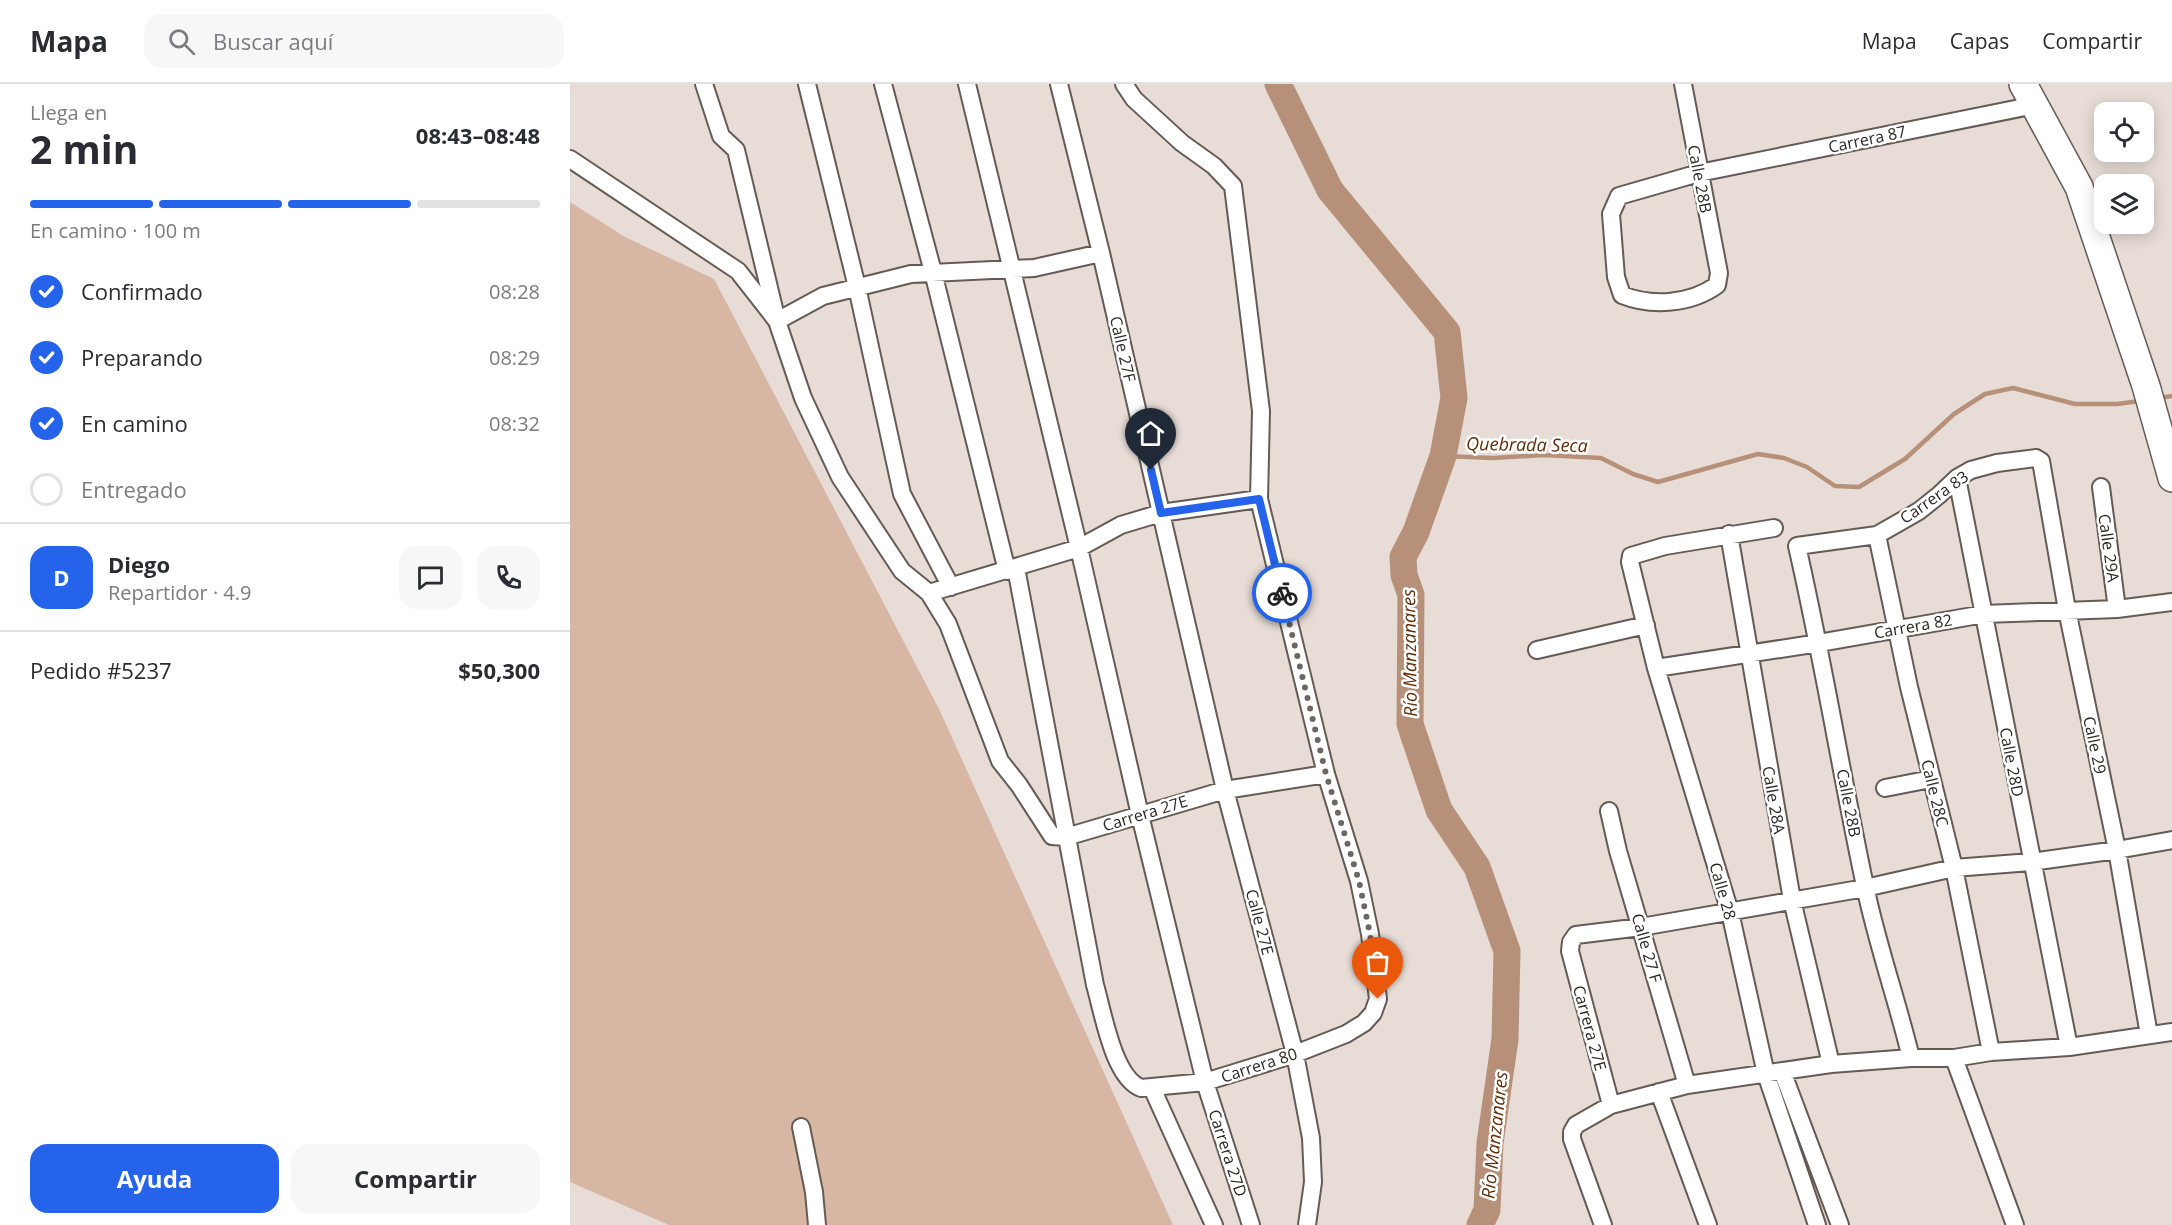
<!DOCTYPE html>
<html lang="es">
<meta charset="utf-8">
<style>
body{margin:0;font-family:"Open Sans",sans-serif;background:#f7f7f7;color:#2b2b33;height:100vh;display:flex;flex-direction:column;font-size:22px;white-space:nowrap}
*{box-sizing:border-box;margin:0}
p{font-size:20px;color:#7c7c81}
.icon{flex:none;width:33px;height:33px;fill:none;stroke:currentColor;stroke-width:2;stroke-linecap:round;stroke-linejoin:round}
.map{position:relative;flex:1;overflow:hidden}
.panel{display:flex;flex-direction:column;background:#fff;width:570px}
.panel>*{flex:none}
.buttons{position:absolute;left:1524px;top:18px;display:grid;gap:12px}
.buttons a{display:grid;place-items:center;width:60px;height:60px;border-radius:12px;background:#fff;box-shadow:0 3px 15px #0003;font-size:30px}
.pin{position:absolute;display:grid;place-items:center;width:51px;height:51px;color:#fff;margin:-62px -26px;border-radius:50% 50% 50% 0;rotate:-45deg;box-shadow:0 0 6px #0007}
.pin .icon{rotate:45deg}
.courier{position:absolute;display:grid;place-items:center;width:60px;height:60px;margin:-30px;border:4px solid #2563eb;border-radius:50%;background:#fff;color:#222;box-shadow:0 2px 8px #0007}
.head em{font-style:normal;font-weight:700}
.head div{display:flex;flex-direction:column-reverse}
.head{display:flex;align-items:center;justify-content:space-between;height:102px;padding:0 30px}
h1{font-size:39px;font-weight:700;line-height:45px}
.bar{display:grid;grid-template-columns:repeat(4,1fr);gap:9px 6px;align-content:center;height:72px;padding:0 30px}
.bar i{height:8px;border-radius:4px;background:#e1e1e2}
.bar .selected{background:#2563eb}
.bar p{grid-column:span 4}
.line{display:flex;align-items:center;gap:15px;padding:0 30px;border-top:2px solid #e1e1e2}
.line div{flex:1}
.round{display:grid;place-items:center;flex:none;width:63px;height:63px;border-radius:18px;background:#f7f7f7}
ol{padding:0 30px;list-style:none}
li{display:flex;align-items:center;gap:18px;height:66px}
li p{margin-inline-start:auto}
li .icon{padding:6px;border-radius:50%;background:#2563eb;color:#fff;stroke-width:4}
li:last-child{color:#7c7c81}
li i{width:33px;height:33px;border:3px solid #e1e1e2;border-radius:50%}
.cta{display:flex;gap:12px;margin-top:auto;padding:12px 30px}
.cta a{flex:1;height:69px;border-radius:18px;background:#2563eb;color:#fff;font-size:24px;font-weight:700;line-height:69px;text-align:center}
.cta a+a{background:#f7f7f7;color:#2b2b33}
header{display:flex;align-items:center;gap:36px;box-sizing:border-box;height:84px;padding:0 30px;background:#fff;border-bottom:2px solid #e1e1e2}
header strong{font-size:28px}
nav{display:flex;gap:33px;margin-inline-start:auto;font-size:21px}
.search{width:420px;height:54px;background:#f7f7f7;display:flex;align-items:center;gap:15px;box-sizing:border-box;padding:0 21px;border-radius:18px;color:#7c7c81;font-size:22px}
main{display:flex;flex:1;min-height:0}
.map>svg:first-child{display:block}
.green{fill:#d7b6a3}
.lines{fill:none;stroke-linecap:round;stroke-linejoin:round}
.stream{stroke:#b7907a;stroke-width:4.5}
.river{stroke:#b7907a;stroke-width:27}
.minor-casing{stroke:#655b56;stroke-width:20}
.trunk-casing{stroke:#655b56;stroke-width:30}
.minor{stroke:#fff;stroke-width:16}
.trunk{stroke:#fff;stroke-width:27}
.done{stroke:#6d6663;stroke-width:6;stroke-dasharray:0 10.8}
.route{stroke:#2563eb;stroke-width:8}
.labels{text-anchor:middle;dominant-baseline:central;stroke-width:5;stroke-linejoin:round;paint-order:stroke}
.street-label{font-size:16px;fill:#2b2725;stroke:#fff}
.water-label{font-size:18px;font-style:italic;fill:#602e09;stroke:#fff}
</style>
<header>
<strong>Mapa</strong>
<div class="search"><svg class="icon" aria-label="search" viewBox="0 0 24 24"><circle cx="10" cy="10" r="6"/><path d="M15 15l6 6"/></svg>Buscar aquí</div>
<nav><a>Mapa</a><a>Capas</a><a>Compartir</a></nav>
</header>
<main>
<section class="panel">
<div class="head"><div><h1>2 min</h1><p>Llega en</p></div><em>08:43–08:48</em></div>
<div class="bar"><i class="selected"></i><i class="selected"></i><i class="selected"></i><i></i><p>En camino · 100 m</p></div>
<ol>
<li><svg class="icon" aria-label="check" viewBox="0 0 24 24"><path d="M5 12l5 5 9-10"/></svg>Confirmado<p>08:28</p></li>
<li><svg class="icon" aria-label="check" viewBox="0 0 24 24"><path d="M5 12l5 5 9-10"/></svg>Preparando<p>08:29</p></li>
<li><svg class="icon" aria-label="check" viewBox="0 0 24 24"><path d="M5 12l5 5 9-10"/></svg>En camino<p>08:32</p></li>
<li><i></i>Entregado</li>
</ol>
<div class="line" style="height:108px"><b class="round" style="background:#2563eb;color:#fff">D</b><div><b>Diego</b><p>Repartidor · 4.9</p></div><a class="round"><svg class="icon" aria-label="chat" viewBox="0 0 24 24"><path d="M4 5h16v11H9l-5 4z"/></svg></a><a class="round"><svg class="icon" aria-label="phone" viewBox="0 0 24 24"><path d="M5 4h4l2 5-3 2q2 4 5 5l2-3 5 2v4C11 20 4 13 5 4z"/></svg></a></div>
<div class="line" style="height:78px"><div>Pedido #5237</div><b>$50,300</b></div>
<div class="cta"><a>Ayuda</a><a>Compartir</a></div>
</section>
<div class="map">
<svg width="1602" height="1141" viewBox="0 0 1602 1141">
<rect width="100%" height="100%" fill="#e7dcd6"/>
<!-- green -->
<path class="green" d="M0,118L55,153L144,195L369,625L603,1141H99L0,1098Z"/>
<g class="lines">
<!-- stream -->
<path class="stream" d="M1590,314L1602,312
M873,372L923,374L974,371L1031,374L1063,390L1088,398L1188,370L1214,374L1237,383L1265,402L1289,403L1335,375L1384,330L1415,310L1443,304L1505,320H1547L1570,317"/>
<!-- river -->
<path class="river" d="M708,0L760,106L877,248L884,314L873,372L846,448L833,473L834,491L841,511L840,640L869,726L907,783L937,867L935,955L920,1059L917,1126L910,1141"/>
<defs>
<path id="minor" d="M134,0L151,52L166,66L207,237L253,212L341,190L464,184L531,169
M237,0L287,203L332,410L381,503
M313,0L363,188L437,487
M397,0L509,464L570,731L635,998L681,1141
M489,0L531,169L655,706L725,970L741,1054L743,1098L737,1141
M1113,0L1149,189L1147,201C1121,220 1082,223 1052,211L1046,193L1041,130L1049,112L1129,89L1465,21
M0,75L168,187L207,237L233,314L270,393L332,487L359,509L509,464L551,441L591,429L689,415
M1387,394L1499,963
M1531,403L1547,525
M1204,444L1095,462L1061,472L1060,478L1086,584L1160,828L1196,990L1247,1141
M1159,450L1222,816L1261,980
M1307,451L1339,603L1384,784L1421,968
M446,484L525,901C533,928 543,993 571,1004L635,998L725,970L776,950L794,939L803,929L808,915L800,850L789,797L756,690L689,415L691,327L663,102L644,82L612,59L564,15L554,0
M359,509L378,540L430,677L449,701L482,752L496,753L655,706L756,690
M967,566L1076,541
M1086,584L1249,559L1414,530L1547,525L1602,518
M1315,704L1361,695
M1039,727L1048,767L1117,1001
M1341,974C1327,916 1307,860 1295,802C1271,689 1253,575 1227,462L1307,451L1349,427L1369,411L1387,394L1401,386L1427,379L1466,374L1471,377L1497,526L1547,766L1579,951
M1384,974L1445,1141
M1212,987L1270,1141
M582,1004L644,1141
M1089,1008L1138,1141
M1041,1021L1000,867L1001,858L1006,851L1071,843L1295,804L1384,784L1461,778L1547,766L1602,756
M231,1043L244,1108L247,1141
M1033,1141L1002,1055V1048L1006,1041L1041,1021L1117,1001L1261,980L1341,974H1384L1421,968L1499,963L1602,948"/>
<path id="trunk" d="M1453,0L1509,103L1576,302L1602,394"/>
</defs>
<!-- minor casing -->
<use href="#minor" class="minor-casing"/>
<!-- trunk casing -->
<use href="#trunk" class="trunk-casing"/>
<!-- minor -->
<use href="#minor" class="minor"/>
<!-- trunk -->
<use href="#trunk" class="trunk"/>
</g>
<g class="lines">
<!-- done -->
<path class="done" d="M712,509L756,690L789,797L800,850L808,915"/>
<!-- route -->
<path class="route" d="M581,386L591,429L689,415L712,509"/>
</g>
<g class="labels">
<!-- street labels -->
<g class="street-label">
<text transform="translate(1297 55) rotate(-12)">Carrera 87</text>
<text transform="translate(1130 95) rotate(79)">Calle 28B</text>
<text transform="translate(553 265) rotate(77)">Calle 27F</text>
<text transform="translate(1364 413) rotate(-35)">Carrera 83</text>
<text transform="translate(1539 464) rotate(82)">Calle 29A</text>
<text transform="translate(1343 542) rotate(-10)">Carrera 82</text>
<text transform="translate(1525 661) rotate(78)">Calle 29</text>
<text transform="translate(1442 678) rotate(79)">Calle 28D</text>
<text transform="translate(1365 709) rotate(76)">Calle 28C</text>
<text transform="translate(1204 716) rotate(80)">Calle 28A</text>
<text transform="translate(1279 719) rotate(79)">Calle 28B</text>
<text transform="translate(575 729) rotate(-17)">Carrera 27E</text>
<text transform="translate(1153 807) rotate(74)">Calle 28</text>
<text transform="translate(690 838) rotate(75)">Calle 27E</text>
<text transform="translate(1077 864) rotate(74)">Calle 27 F</text>
<text transform="translate(1020 944) rotate(75)">Carrera 27E</text>
<text transform="translate(689 981) rotate(-18)">Carrera 80</text>
<text transform="translate(658 1069) rotate(72)">Carrera 27D</text>
</g>
<!-- water labels -->
<g class="water-label">
<text transform="translate(957 360) rotate(1)">Quebrada Seca</text>
<text transform="translate(839 569) rotate(-91)">Río Manzanares</text>
<text transform="translate(924 1051) rotate(-84)">Río Manzanares</text>
</g>
</g>
</svg>
<div class="buttons">
<a><svg class="icon" aria-label="locate" viewBox="0 0 24 24"><circle cx="12" cy="12" r="6"/><path d="M12 2v4M12 18v4M2 12h4M18 12h4"/></svg></a>
<a><svg class="icon" aria-label="layers" viewBox="0 0 24 24"><path d="M12 4l9 5-9 5-9-5zM3 14l9 5 9-5"/></svg></a>
</div>
<div class="pin" style="left:808px;top:915px;background:#ea580c"><svg class="icon" aria-label="bag" viewBox="0 0 24 24"><path d="M5 8h14l-1 12H6zM9 8a3 3 0 0 1 6 0"/></svg></div>
<div class="pin" style="left:581px;top:386px;background:#1f2937"><svg class="icon" aria-label="home" viewBox="0 0 24 24"><path d="M3 11l9-7 9 7M6 9v11h12V9"/></svg></div>
<div class="courier" style="left:712px;top:509px"><svg class="icon" aria-label="bike" viewBox="0 0 24 24"><circle cx="6" cy="16" r="4"/><circle cx="18" cy="16" r="4"/><path d="M6 16l4-8h5l3 8M10 8l3 8H6M13 5h3"/></svg></div>
</div>
</main>
